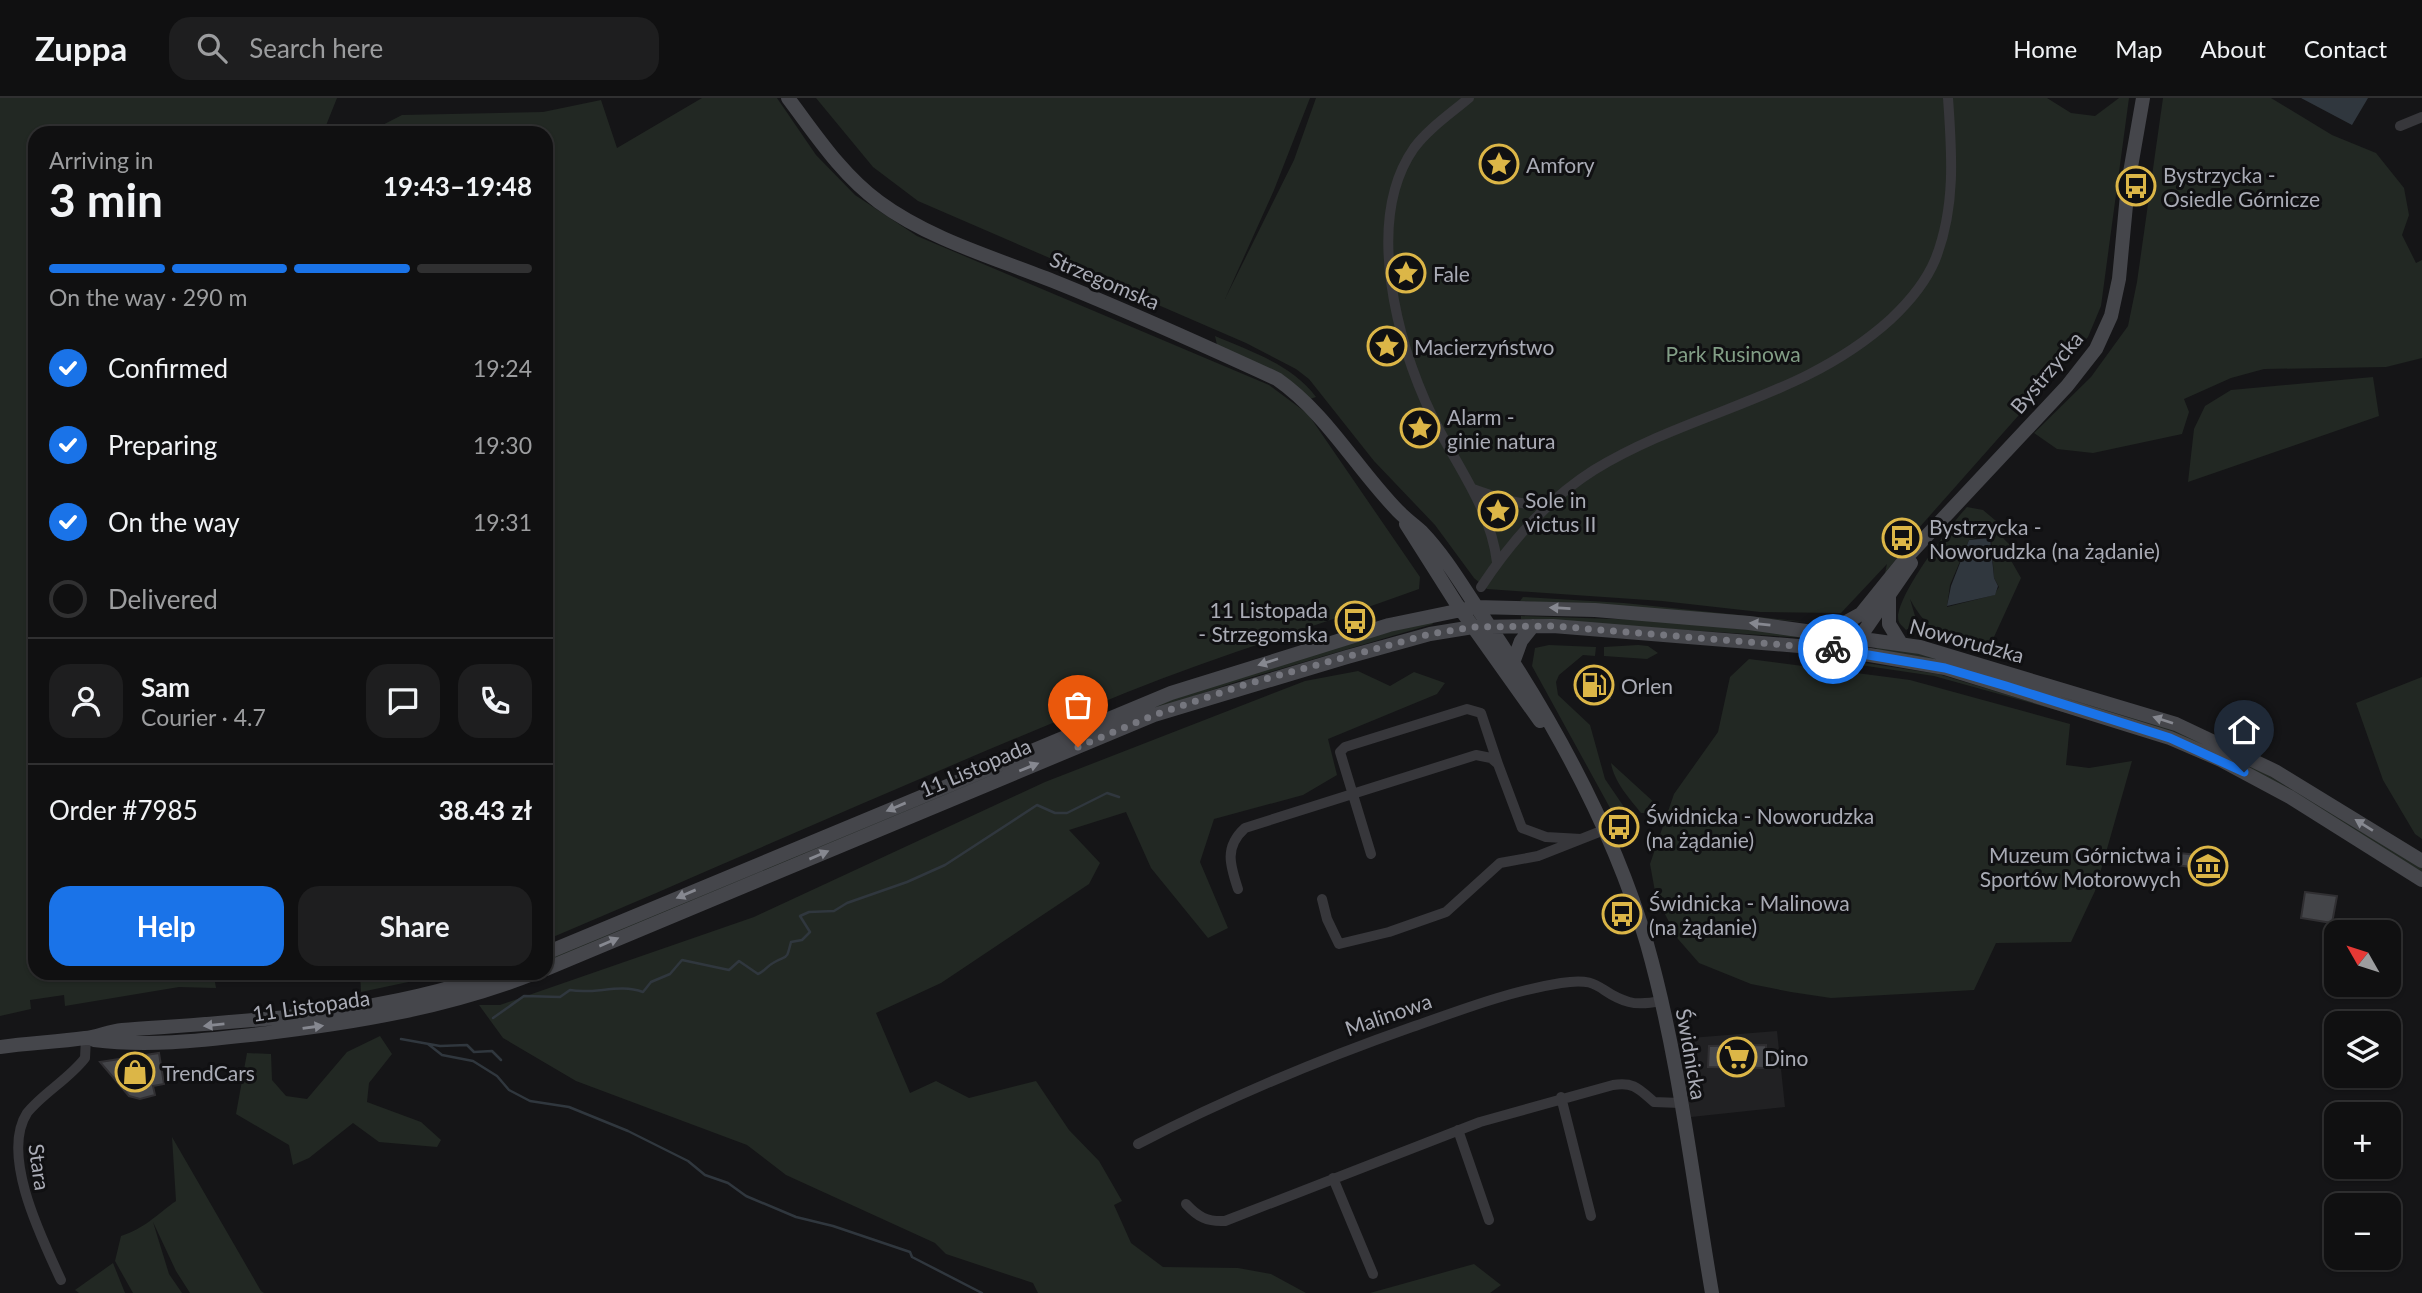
<!DOCTYPE html>
<meta charset="utf-8">
<style>
body{margin:0;font-family:Lato,sans-serif;background:#1e1e1f;color:#f1f3f6;height:100vh;display:flex;flex-direction:column;font-size:26px;white-space:nowrap}
*{box-sizing:border-box;margin:0}
p{font-size:23px;color:#9c9d9f}
.icon{flex:none;width:38px;height:38px;fill:none;stroke:currentColor;stroke-width:2;stroke-linecap:round;stroke-linejoin:round}
.map{position:relative;flex:1;overflow:hidden}
.details{position:absolute;left:28px;top:28px;width:525px;height:854px;display:flex;flex-direction:column;background:#101011;border-radius:21px;box-shadow:0 2px 5px #0004,0 0 0 2px #303031}
.details>*{flex:none}
.needle{width:46px;rotate:309deg}
.buttons{position:absolute;left:2324px;top:822px;display:grid;gap:14px}
.buttons a{display:grid;place-items:center;width:77px;height:77px;border-radius:14px;background:#101011;box-shadow:0 2px 5px #0004,0 0 0 2px #303031;font-size:35px}
.pin{position:absolute;display:grid;place-items:center;width:60px;height:60px;color:#fff;margin:-72px -30px;border-radius:50% 50% 50% 0;rotate:-45deg;box-shadow:0 0 7px #0007}
.pin .icon{rotate:45deg}
.courier{position:absolute;display:grid;place-items:center;width:70px;height:70px;margin:-35px;border:5px solid #1a73e8;border-radius:50%;background:#fff;color:#222;box-shadow:0 2px 9px #0007}
.head em{font-style:normal;font-weight:700}
.head div{display:flex;flex-direction:column-reverse}
.head{display:flex;align-items:center;justify-content:space-between;height:119px;padding:0 21px}
h1{font-size:46px;font-weight:700;line-height:52px}
.bar{display:grid;grid-template-columns:repeat(4,1fr);gap:10px 7px;align-content:center;height:84px;padding:0 21px}
.bar i{height:9px;border-radius:5px;background:#303031}
.bar .current{background:#1a73e8}
.bar p{grid-column:span 4}
.line{display:flex;align-items:center;gap:18px;padding:0 21px;border-top:2px solid #303031}
.line div{flex:1}
.round{display:grid;place-items:center;flex:none;width:74px;height:74px;border-radius:21px;background:#1e1e1f}
ol{padding:0 21px;list-style:none}
li{display:flex;align-items:center;gap:21px;height:77px}
li p{margin-inline-start:auto}
li .icon{padding:7px;border-radius:50%;background:#1a73e8;color:#fff;stroke-width:4}
li:last-child{color:#9c9d9f}
li i{width:38px;height:38px;border:4px solid #303031;border-radius:50%}
.cta{display:flex;gap:14px;margin-top:auto;padding:14px 21px}
.cta a{flex:1;height:80px;border-radius:21px;background:#1a73e8;color:#fff;font-size:28px;font-weight:700;line-height:80px;text-align:center}
.cta a+a{background:#1e1e1f;color:#f1f3f6}
header{display:flex;align-items:center;gap:42px;box-sizing:border-box;height:98px;padding:0 35px;background:#101011;border-bottom:2px solid #303031}
header strong{font-size:33px}
nav{display:flex;gap:38px;margin-inline-start:auto;font-size:24px}
.search{width:490px;height:63px;background:#1e1e1f;display:flex;align-items:center;gap:18px;box-sizing:border-box;padding:0 24px;border-radius:21px;color:#9c9d9f;font-size:26px}
.map>svg:first-child{display:block}
.built{fill:#212123}
.green{fill:#222823;fill-rule:evenodd}
.water{fill:#30373e}
.lines{fill:none;stroke-linecap:round;stroke-linejoin:round}
.stream{stroke:#30373e;stroke-width:2.5}
.building{fill:#444549;stroke:#302f32;stroke-width:2}
.street{stroke:#37373b;stroke-width:10}
.secondary{stroke:#45464b;stroke-width:14}
.oneway{fill:#868890}
.done{stroke:#75767e;stroke-width:7;stroke-dasharray:0 12.6}
.route{stroke:#1a73e8;stroke-width:9}
.labels{text-anchor:middle;dominant-baseline:central;stroke-width:6;stroke-linejoin:round;paint-order:stroke}
.poi-label{font-size:21px;fill:#a9abb5;stroke:#101012;text-anchor:start}
.street-label{font-size:21px;fill:#a9abb5;stroke:#101012}
.park-label{font-size:21px;fill:#829e86;stroke:#101012}
</style>
<header>
<strong>Zuppa</strong>
<div class="search"><svg class="icon" aria-label="search" viewBox="0 0 24 24"><circle cx="10" cy="10" r="6"/><path d="M15 15l6 6"/></svg>Search here</div>
<nav><a>Home</a><a>Map</a><a>About</a><a>Contact</a></nav>
</header>
<div class="map">
<svg width="2422" height="1195" viewBox="0 0 2422 1195">
<rect width="100%" height="100%" fill="#151517"/>
<!-- built -->
<path class="built" d="M1777,933L1785,1009L1691,1019L1678,941Z"/>
<!-- green -->
<path class="green" d="M0,0H337L323,35H35V875H223L214,878L216,890L179,889L65,908L64,897L30,902L31,911L0,918Z
M702,0H777L816,57L855,97L917,138L1269,287L1308,316L1420,479L1419,491C1321,527 1222,556 1125,595C931,674 739,760 546,842V35H367L402,17L543,14L601,2L617,50Z
M816,0H1310L1274,92L1225,201L1294,62L1316,0H2047L2071,15L2095,18L2119,0H2129L2101,208L2088,239L1902,449H1906L1885,475L1887,466L1841,515L1760,514L1662,503L1487,491L1474,480L1435,427L1374,363L1309,281L1296,271L1246,245L918,103L873,69Z
M2163,0H2271L2332,37L2376,55L2404,90L2409,117L2402,137L2416,165L2422,162V260L2386,269L2264,271L2231,280L2184,301L2189,314L2182,336L2093,355L2057,351L2034,335L2091,279L2128,228L2137,184Z
M1215,238C1250,253 1293,267 1316,299L1310,301L1217,247Z
M2373,279L2379,318L2188,384L2194,331L2205,308L2231,292Z
M1967,409L1983,412L2002,428L2003,440L2012,449L2009,459L2021,480L1988,552C1950,542 1929,537 1910,501L1915,518L1913,528L1906,532C1904,529 1900,527 1899,524C1890,505 1953,424 1967,409ZM1979,439H1991L1994,480L1999,489L1994,497L1947,509L1950,487L1969,442Z
M1523,499L1624,505L1807,524L1520,503Z
M1521,518L1645,522L1806,537L1805,540L1521,521Z
M1431,522L1433,526L1239,583L1146,614L546,865V860L1143,611L1342,546Z
M1870,545L1948,562L2175,632L2248,665L2422,770V775L2249,670L1880,554Z
M1549,547L1596,549L1595,558L1583,557L1559,577L1556,584L1558,597L1590,627L1605,681L1637,728L1635,739L1631,742L1626,739L1532,568L1535,550Z
M1638,547L1648,548L1658,555L1647,561L1604,558V549Z
M1813,557L1938,576L2085,620L1934,578L1813,560Z
M1749,561L1910,582L2070,626L2066,667L2089,670L2132,663L2095,793L2071,844L1996,845L1974,892L1831,900L1791,894L1751,886L1699,865L1678,841L1656,799L1650,766L1674,696L1718,634L1730,579Z
M1358,573L1390,588L1414,574L1445,585L1437,596L1328,641L1337,677L1303,697L1214,721L1200,764L1228,830L1208,840L1151,770L1126,714L1069,732L1100,765L1089,786L941,885L876,915L910,995L936,983L969,1000L1036,983L1069,1032L1099,1063L1122,1103L1114,1107L1131,1145L1163,1169L1238,1170L1271,1176L1306,1195H1038L1033,1185L946,1156L935,1145L786,1077L747,1047L576,983L503,940L479,907H500L754,819L1045,684L1305,583Z
M2422,579V741L2415,736L2383,682L2356,605Z
M1611,665L1657,707L1649,715H1641C1630,701 1614,684 1611,665Z
M360,875H451L361,894Z
M380,938L392,956L369,985L367,1004L421,1024L441,1042L437,1049L379,1044L353,1025L309,1060L293,1067L289,1047L236,1016L247,955L271,956L272,982L286,998L307,1001L347,954Z
M172,1039L261,1193L264,1195H190L176,1173L153,1124L169,1176L182,1195H133L115,1163L121,1138C144,1131 156,1117 176,1103Z
M113,1165L125,1195H79L75,1192Z
M1474,1166L1501,1187L1490,1195H1329H1370Z"/>
<!-- water -->
<path class="water" d="M2301,0H2368L2352,27Z
M1990,440L1994,480L1998,488L1995,497L1947,508L1951,488L1969,442Z"/>
<g class="lines">
<!-- stream -->
<path class="stream" d="M493,920L524,898L560,899L570,892C594,897 619,885 643,894L651,884L670,876L682,862L729,872L739,863L758,876C764,874 767,868 773,865C788,856 786,864 791,844L802,842L810,834L800,818L809,814L834,813L847,805L907,784L945,767L1037,707L1055,715H1067L1107,695L1119,699
M401,941L440,948L467,947L474,954L492,953L501,962
M428,946L442,957L473,963L497,978L509,992L530,1003L569,1009L628,1033L688,1063L705,1077L728,1085L746,1098L796,1119L833,1128L910,1154L912,1159L982,1195"/>
</g>
<!-- building -->
<path class="building" d="M1579,574L1611,577L1610,600L1577,598Z
M2179,755L2217,759L2213,780L2198,778L2196,770L2177,767Z
M2305,794L2337,798L2332,825L2301,820Z
M1766,947V970L1708,969L1709,948Z
M159,955L164,986L153,988L155,997L140,1001L129,998L100,964Z"/>
<g class="lines">
<!-- street -->
<path class="street" d="M1469,0C1450,16 1428,31 1414,50C1363,123 1398,247 1433,320C1457,369 1490,409 1497,464
M2400,28L2422,19
M1473,391C1497,399 1526,411 1551,404
M1481,489C1510,445 1548,401 1594,372C1692,312 1803,301 1891,221C1909,204 1925,186 1935,162C1956,110 1952,55 1948,0
M1371,756L1340,654L1345,649L1467,611L1481,615L1498,666
M1238,791C1230,767 1224,749 1245,730L1476,657L1491,660L1498,666L1522,730L1546,739L1581,741
M1322,801L1327,821L1339,846L1389,834L1446,814L1500,765L1538,758L1604,732
M1561,999L1591,1118
M1458,1032L1489,1122
M1138,1046C1227,1000 1318,962 1412,929C1461,912 1510,893 1561,885C1603,878 1597,895 1629,904C1640,907 1651,905 1661,903
M1333,1080L1373,1176
M1186,1106C1198,1119 1207,1124 1225,1123L1480,1024L1613,987C1634,984 1638,990 1654,1004L1680,1005
M61,1182C42,1141 0,1057 27,1015C43,995 69,981 85,960L86,940"/>
<!-- secondary -->
<path class="secondary" d="M788,0C816,37 841,76 879,104C929,141 995,160 1053,183C1128,213 1203,247 1277,281C1327,316 1356,370 1398,413C1406,421 1414,427 1422,434C1446,459 1464,491 1484,520C1552,620 1613,729 1647,846C1679,959 1692,1079 1712,1195
M1406,426L1456,505L1540,623
M1889,499V526L1900,544
M1828,534L1861,516L1907,459L2067,288L2096,251L2111,218L2119,181L2128,86L2143,0
M1855,541L1860,539L1911,465
M1514,562L1521,543L1533,528
M546,855L1171,595L1389,527L1476,509L1595,512L1749,525L1920,549L2176,626L2275,673L2422,763
M546,871L1154,617L1347,559L1430,536L1473,529L1553,528L1835,551L1945,570L2170,640L2221,662L2290,699L2422,782
M94,942C149,949 205,942 260,936C354,925 446,910 535,875
M0,949C28,945 57,944 85,940C97,939 109,933 122,932C246,923 377,918 496,875"/>
</g>
<!-- one-way arrows -->
<defs><path id="oneway-solid" d="M-6-.8H1V-3.2L6.5 0L1 3.2V.8H-6Z" transform="scale(1.75)"/></defs>
<g class="oneway">
<use href="#oneway-solid" transform="translate(1560 510) rotate(-177)"/>
<use href="#oneway-solid" transform="translate(1760 526) rotate(-174)"/>
<use href="#oneway-solid" transform="translate(1268 564) rotate(162)"/>
<use href="#oneway-solid" transform="translate(2163 622) rotate(-162)"/>
<use href="#oneway-solid" transform="translate(1029 669) rotate(-22)"/>
<use href="#oneway-solid" transform="translate(896 709) rotate(157)"/>
<use href="#oneway-solid" transform="translate(2364 727) rotate(-148)"/>
<use href="#oneway-solid" transform="translate(819 757) rotate(-23)"/>
<use href="#oneway-solid" transform="translate(686 796) rotate(157)"/>
<use href="#oneway-solid" transform="translate(609 844) rotate(-23)"/>
<use href="#oneway-solid" transform="translate(214 927) rotate(174)"/>
<use href="#oneway-solid" transform="translate(313 929) rotate(-8)"/>
</g>
<g class="lines">
<!-- done -->
<path class="done" d="M1078,649L1154,617L1247,586L1430,536L1473,529L1553,528L1833,551"/>
<!-- route -->
<path class="route" d="M1833,551L1945,570L2006,588L2170,640L2244,674"/>
</g>
<!-- icons -->
<defs>
<symbol id="sight-ring" viewBox="-11 -11 22 22"><circle r="9.5" fill="#101012" stroke="#dcb647" stroke-width="1.5"/><path d="M0-6L1.8-2.2L6-1.7L2.9 1.2L3.7 5.4L0 3.3L-3.7 5.4L-2.9 1.2L-6-1.7L-1.8-2.2Z" fill="#dcb647"/></symbol>
<symbol id="bus-ring" viewBox="-11 -11 22 22"><circle r="9.5" fill="#101012" stroke="#dcb647" stroke-width="1.5"/><path d="M-5-6H5V4H4V6H2V4H-2V6H-4V4H-5ZM-3.5-4V0h7V-4ZM-3.5 1.2v1.5H-2V1.2ZM2 1.2v1.5H3.5V1.2Z" fill="#dcb647"/></symbol>
<symbol id="fuel-ring" viewBox="-11 -11 22 22"><circle r="9.5" fill="#101012" stroke="#dcb647" stroke-width="1.5"/><path d="M-5.5-6h7V0h2V4h1.3V-2.5L3-4.5l.8-.8L6-3V5H2.5V1h-1V6h-7ZM-4.2-4.7v3.2H.2V-4.7Z" fill="#dcb647"/></symbol>
<symbol id="museum-ring" viewBox="-11 -11 22 22"><circle r="9.5" fill="#101012" stroke="#dcb647" stroke-width="1.5"/><path d="M0-6L6-3V-2H-6V-3ZM-5-1h2V3h-2ZM-1-1h2V3h-2ZM3-1h2V3H3ZM-6 4H6V6H-6Z" fill="#dcb647"/></symbol>
<symbol id="supermarket-ring" viewBox="-11 -11 22 22"><circle r="9.5" fill="#101012" stroke="#dcb647" stroke-width="1.5"/><path d="M-6-5.5h2.5l.6 2H6L4.5 2H-2.5L-4.4-4H-6ZM-1.5 3.2a1.3 1.3 0 1 0 .1 0ZM3 3.2a1.3 1.3 0 1 0 .1 0Z" fill="#dcb647"/></symbol>
<symbol id="shop-ring" viewBox="-11 -11 22 22"><circle r="9.5" fill="#101012" stroke="#dcb647" stroke-width="1.5"/><path d="M-5-2.5h2.3a2.7 3.5 0 0 1 5.4 0H5L5.5 6h-11ZM-1.5-2.5h3a1.5 2.3 0 0 0-3 0Z" fill="#dcb647"/></symbol>
</defs>
<g fill-rule="evenodd">
<use href="#sight-ring" x="1477" y="44" width="44" height="44"/>
<use href="#bus-ring" x="2114" y="66" width="44" height="44"/>
<use href="#sight-ring" x="1384" y="153" width="44" height="44"/>
<use href="#sight-ring" x="1365" y="226" width="44" height="44"/>
<use href="#sight-ring" x="1398" y="308" width="44" height="44"/>
<use href="#sight-ring" x="1476" y="391" width="44" height="44"/>
<use href="#bus-ring" x="1880" y="418" width="44" height="44"/>
<use href="#bus-ring" x="1333" y="501" width="44" height="44"/>
<use href="#fuel-ring" x="1572" y="565" width="44" height="44"/>
<use href="#bus-ring" x="1597" y="707" width="44" height="44"/>
<use href="#museum-ring" x="2186" y="746" width="44" height="44"/>
<use href="#bus-ring" x="1600" y="794" width="44" height="44"/>
<use href="#supermarket-ring" x="1715" y="937" width="44" height="44"/>
<use href="#shop-ring" x="113" y="952" width="44" height="44"/>
</g>
<g class="labels">
<!-- poi labels -->
<g class="poi-label">
<text x="1526" y="66">Amfory</text>
<text x="2163" y="76">Bystrzycka -<tspan x="2163" dy="24">Osiedle Górnicze</tspan></text>
<text x="1433" y="175">Fale</text>
<text x="1414" y="248">Macierzyństwo</text>
<text x="1447" y="318">Alarm -<tspan x="1447" dy="24">ginie natura</tspan></text>
<text x="1525" y="401">Sole in<tspan x="1525" dy="24">victus II</tspan></text>
<text x="1929" y="428">Bystrzycka -<tspan x="1929" dy="24">Noworudzka (na żądanie)</tspan></text>
<text x="1328" y="511" text-anchor="end">11 Listopada<tspan x="1328" dy="24">- Strzegomska</tspan></text>
<text x="1621" y="587">Orlen</text>
<text x="1646" y="717">Świdnicka - Noworudzka<tspan x="1646" dy="24">(na żądanie)</tspan></text>
<text x="2181" y="756" text-anchor="end">Muzeum Górnictwa i<tspan x="2181" dy="24">Sportów Motorowych</tspan></text>
<text x="1649" y="804">Świdnicka - Malinowa<tspan x="1649" dy="24">(na żądanie)</tspan></text>
<text x="1764" y="959">Dino</text>
<text x="162" y="974">TrendCars</text>
</g>
<!-- street labels -->
<g class="street-label">
<text transform="translate(1105 182) rotate(23)">Strzegomska</text>
<text transform="translate(2046 274) rotate(-50)">Bystrzycka</text>
<text transform="translate(1967 542) rotate(15)">Noworudzka</text>
<text transform="translate(975 669) rotate(-23)">11 Listopada</text>
<text transform="translate(311 907) rotate(-8)">11 Listopada</text>
<text transform="translate(1388 916) rotate(-19)">Malinowa</text>
<text transform="translate(1692 956) rotate(80)">Świdnicka</text>
<text transform="translate(40 1069) rotate(82)">Stara</text>
</g>
<!-- park labels -->
<g class="park-label">
<text x="1733" y="255">Park Rusinowa</text>
</g>
</g>
</svg>
<div class="buttons">
<a><svg class="needle" viewBox="-14 -14 28 28"><path d="M0-13l5 13h-10z" fill="#e53935"/><path d="M0 13l5-13h-10z" fill="#9c9d9f"/></svg></a>
<a><svg class="icon" aria-label="layers" viewBox="0 0 24 24"><path d="M12 4l9 5-9 5-9-5zM3 14l9 5 9-5"/></svg></a>
<a>+</a>
<a>−</a>
</div>
<div class="pin" style="left:1078px;top:649px;background:#ea580c"><svg class="icon" aria-label="bag" viewBox="0 0 24 24"><path d="M5 8h14l-1 12H6zM9 8a3 3 0 0 1 6 0"/></svg></div>
<div class="pin" style="left:2244px;top:674px;background:#1f2937"><svg class="icon" aria-label="home" viewBox="0 0 24 24"><path d="M3 11l9-7 9 7M6 9v11h12V9"/></svg></div>
<div class="courier" style="left:1833px;top:551px"><svg class="icon" aria-label="bike" viewBox="0 0 24 24"><circle cx="6" cy="16" r="4"/><circle cx="18" cy="16" r="4"/><path d="M6 16l4-8h5l3 8M10 8l3 8H6M13 5h3"/></svg></div>
<section class="details">
<div class="head"><div><h1>3 min</h1><p>Arriving in</p></div><em>19:43–19:48</em></div>
<div class="bar"><i class="current"></i><i class="current"></i><i class="current"></i><i></i><p>On the way · 290 m</p></div>
<ol>
<li><svg class="icon" aria-label="check" viewBox="0 0 24 24"><path d="M5 12l5 5 9-10"/></svg>Confirmed<p>19:24</p></li>
<li><svg class="icon" aria-label="check" viewBox="0 0 24 24"><path d="M5 12l5 5 9-10"/></svg>Preparing<p>19:30</p></li>
<li><svg class="icon" aria-label="check" viewBox="0 0 24 24"><path d="M5 12l5 5 9-10"/></svg>On the way<p>19:31</p></li>
<li><i></i>Delivered</li>
</ol>
<div class="line" style="height:126px"><a class="round"><svg class="icon" aria-label="person" viewBox="0 0 24 24"><circle cx="12" cy="8" r="4"/><path d="M4 21q1-7 8-7t8 7"/></svg></a><div><b>Sam</b><p>Courier · 4.7</p></div><a class="round"><svg class="icon" aria-label="chat" viewBox="0 0 24 24"><path d="M4 5h16v11H9l-5 4z"/></svg></a><a class="round"><svg class="icon" aria-label="phone" viewBox="0 0 24 24"><path d="M5 4h4l2 5-3 2q2 4 5 5l2-3 5 2v4C11 20 4 13 5 4z"/></svg></a></div>
<div class="line" style="height:91px"><div>Order #7985</div><b>38.43 zł</b></div>
<div class="cta"><a>Help</a><a>Share</a></div>
</section>
</div>
